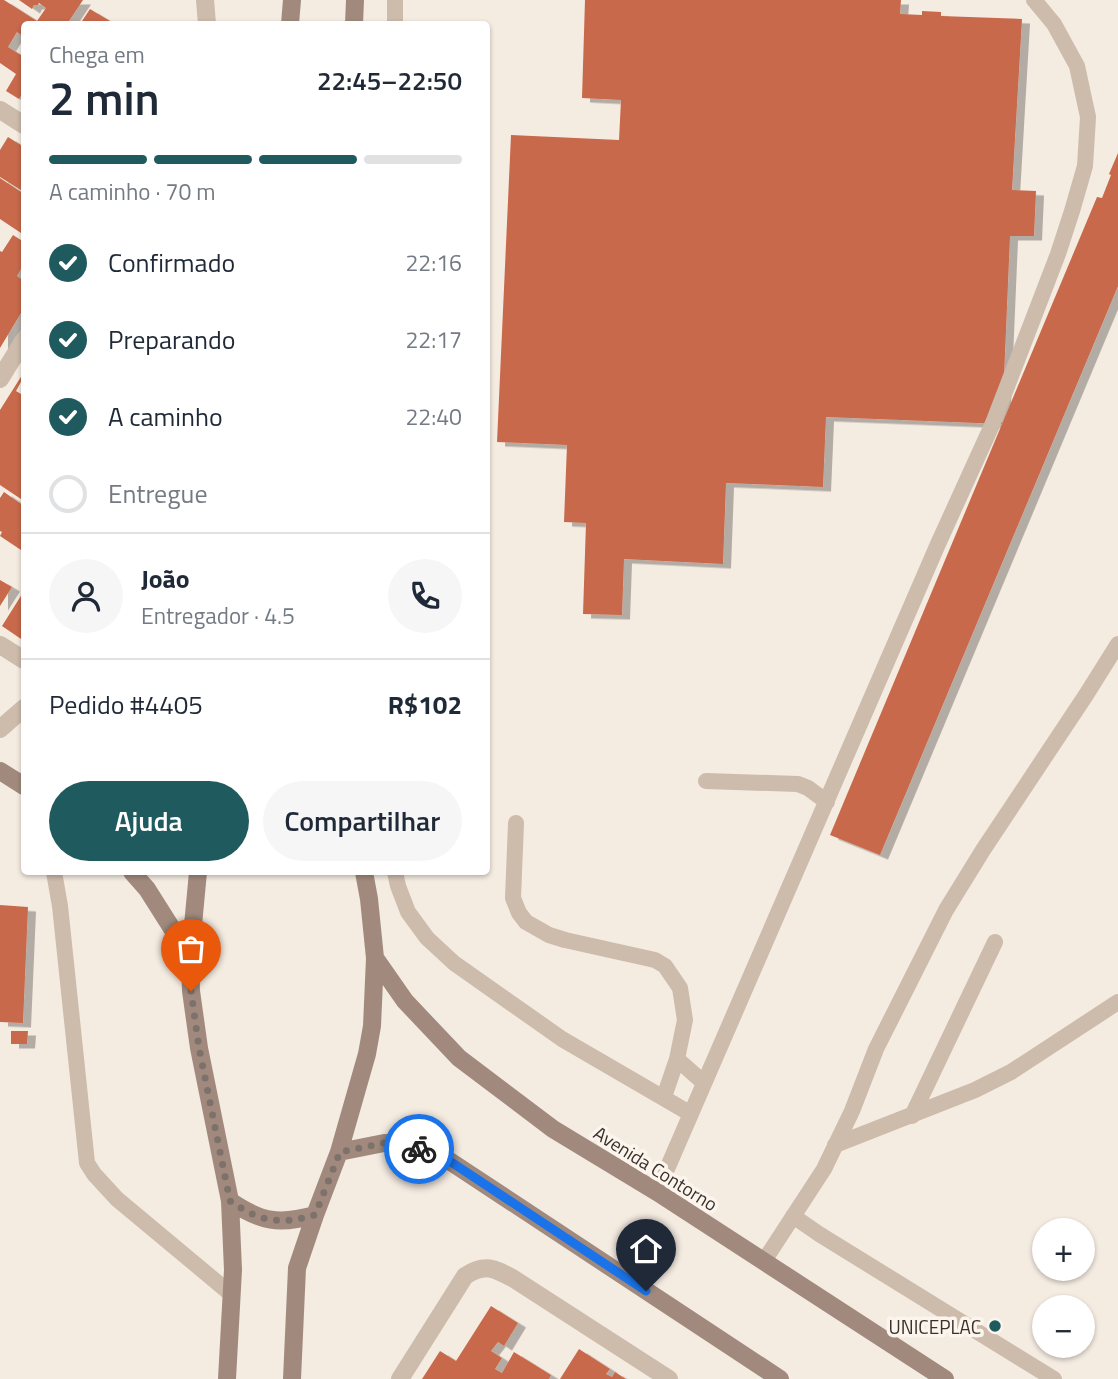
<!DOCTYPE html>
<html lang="pt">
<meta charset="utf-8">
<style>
body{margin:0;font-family:"Titillium Web",sans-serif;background:#f6f6f7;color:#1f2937;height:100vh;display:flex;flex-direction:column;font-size:26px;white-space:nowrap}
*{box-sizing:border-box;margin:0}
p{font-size:23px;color:#747a83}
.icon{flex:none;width:38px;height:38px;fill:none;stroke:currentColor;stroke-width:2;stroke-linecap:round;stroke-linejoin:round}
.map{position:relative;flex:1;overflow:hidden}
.details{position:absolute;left:21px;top:21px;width:469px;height:854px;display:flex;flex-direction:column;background:#fff;border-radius:7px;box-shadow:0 2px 5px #0004}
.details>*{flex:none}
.buttons{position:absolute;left:1032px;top:1218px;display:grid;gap:14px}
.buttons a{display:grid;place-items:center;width:63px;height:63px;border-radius:50%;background:#fff;box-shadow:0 2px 5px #0004;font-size:35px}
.pin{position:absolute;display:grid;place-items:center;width:60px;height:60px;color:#fff;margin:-72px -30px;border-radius:50% 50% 50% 0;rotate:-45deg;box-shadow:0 0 7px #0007}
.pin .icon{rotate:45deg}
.courier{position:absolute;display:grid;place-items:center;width:70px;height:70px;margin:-35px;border:5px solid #1a73e8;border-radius:50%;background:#fff;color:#222;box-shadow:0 2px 9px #0007}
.summary em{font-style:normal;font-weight:600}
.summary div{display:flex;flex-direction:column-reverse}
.summary{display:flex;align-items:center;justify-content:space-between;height:119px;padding:0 28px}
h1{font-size:46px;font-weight:600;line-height:52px}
.bar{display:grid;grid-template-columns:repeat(4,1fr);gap:10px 7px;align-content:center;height:84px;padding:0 28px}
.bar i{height:9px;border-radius:5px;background:#e0e1e3}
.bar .current{background:#1f5a5e}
.bar p{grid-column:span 4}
.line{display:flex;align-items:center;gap:18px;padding:0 28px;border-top:2px solid #e0e1e3}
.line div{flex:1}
.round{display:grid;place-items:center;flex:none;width:74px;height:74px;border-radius:37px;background:#f6f6f7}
ol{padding:0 28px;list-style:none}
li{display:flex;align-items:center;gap:21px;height:77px}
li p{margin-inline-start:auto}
li .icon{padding:7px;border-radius:50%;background:#1f5a5e;color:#fff;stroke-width:4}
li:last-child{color:#747a83}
li i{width:38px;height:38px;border:4px solid #e0e1e3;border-radius:50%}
.cta{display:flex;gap:14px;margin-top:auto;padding:14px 28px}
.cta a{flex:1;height:80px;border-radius:42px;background:#1f5a5e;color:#fff;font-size:28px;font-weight:600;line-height:80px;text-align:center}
.cta a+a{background:#f6f6f7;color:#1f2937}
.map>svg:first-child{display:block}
.building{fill:#c8694b;filter:url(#shadow)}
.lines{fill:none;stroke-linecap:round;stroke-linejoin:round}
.lane{stroke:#cdbbac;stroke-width:16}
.street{stroke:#cdbbac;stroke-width:18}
.secondary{stroke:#a18a7d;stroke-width:18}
.done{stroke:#7c716b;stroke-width:7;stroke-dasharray:0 12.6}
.route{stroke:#1a73e8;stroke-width:9}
.poi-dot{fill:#1f5a5e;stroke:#fbf5ee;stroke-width:2.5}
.labels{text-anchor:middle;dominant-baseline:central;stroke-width:7;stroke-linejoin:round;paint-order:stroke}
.street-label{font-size:19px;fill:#3b302b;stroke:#fbf5ee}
.poi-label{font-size:19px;fill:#3b302b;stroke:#fbf5ee;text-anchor:end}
</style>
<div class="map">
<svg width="1118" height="1379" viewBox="0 0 1118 1379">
<defs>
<filter id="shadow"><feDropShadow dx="8" dy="4.5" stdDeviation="0" flood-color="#0004"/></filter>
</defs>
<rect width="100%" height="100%" fill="#f4ebe1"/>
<!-- building -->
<path class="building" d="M0,0H4L37,21L46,8L39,3L38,5H34L32,9L19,0H83L67,24H24V37L17,32L8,47L24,57V91L19,99L6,91L16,74L0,63Z
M585,0H901L900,14L922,15V11L941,12V16L1022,19L1012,190L1036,191L1034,236H1010L1002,424L826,417L823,487L726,483L723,564L624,559L622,615L583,614L586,523L564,522L567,445L497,442L511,135L619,140L621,100L582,98Z
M90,9L115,24H80Z
M8,137L24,147V162L22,166L24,168V192L0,177V150Z
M1118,153V286L880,855L830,835L1097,197L1102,198L1111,175L1109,174Z
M0,178L24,194V235L0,219Z
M13,235L24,242V264L17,276L24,281V308L0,348V251L2,252Z
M24,372V382L22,380L16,391L21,394L24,388V461L21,466L24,468V501L0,485V410Z
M4,492L24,506V527L22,530L24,532V552L0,536L2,532L0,531V498Z
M0,580L12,587L0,606Z
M24,591V641L2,626Z
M0,905L28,907L23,1023L0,1022Z
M11,1031H28L27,1044H11Z
M491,1306L518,1323L504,1346L498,1342L491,1351L502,1358L495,1369L502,1373L514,1352L551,1375L549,1379H422L440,1351L456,1361Z
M579,1349L610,1369L606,1374L612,1377L615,1372L626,1379H560Z"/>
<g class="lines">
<!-- lane -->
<path class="lane" d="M395,24V0
M706,781L798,784L808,788L827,802
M516,823L513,898L519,913L526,922L549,935L565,940L655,960L665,966L680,988L685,1020L677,1059L704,1083
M54,872L60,906L87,1163L94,1174L117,1199L231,1294
M395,872L398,886L408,912L427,938L454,963L562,1039L691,1114
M664,1097L677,1059
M912,1116L995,942
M835,1145L975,1090L1011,1072L1118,1002
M657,1192L938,544L993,423L1058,254L1072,211L1085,166L1088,117L1077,66L1054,24L1034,0
M793,1216L819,1234L1054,1379
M764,1261L824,1169L852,1111L876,1049L946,910L983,850L1086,695L1118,644"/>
<!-- street -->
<path class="street" d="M205,0L207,24
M0,110L24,125
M0,379L24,340
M0,645L24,660
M0,729L24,708
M400,1379L465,1276C485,1263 494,1268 514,1279L669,1379"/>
<!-- secondary -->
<path class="secondary" d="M290,24L292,0
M354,24L355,0
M0,771L24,786
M132,872L147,889L190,957
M198,872L190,957L191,991L199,1048L230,1201L233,1270L227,1379
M375,958L405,1001L459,1058L553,1129L657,1192L945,1379
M339,1152L384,1143L415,1147L445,1158L780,1379
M230,1201C261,1222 279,1225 315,1215
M292,1379L297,1268L315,1215L339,1152L367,1054L372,1026L375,958L369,899L364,872"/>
</g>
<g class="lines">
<!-- done -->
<path class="done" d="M191,991L199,1048L230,1201C261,1222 279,1225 315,1215L340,1152L384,1143L419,1149"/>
<!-- route -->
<path class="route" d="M419,1149L445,1158L646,1291"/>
</g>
<!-- markers -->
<circle class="poi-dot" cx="995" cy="1326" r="7"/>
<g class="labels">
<!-- street labels -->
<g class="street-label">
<text transform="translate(656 1168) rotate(32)">Avenida Contorno</text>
</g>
<!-- poi labels -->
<g class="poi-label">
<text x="981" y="1326">UNICEPLAC</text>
</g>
</g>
</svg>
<div class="buttons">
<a>+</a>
<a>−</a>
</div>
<div class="pin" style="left:191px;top:991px;background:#ea580c"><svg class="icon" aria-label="bag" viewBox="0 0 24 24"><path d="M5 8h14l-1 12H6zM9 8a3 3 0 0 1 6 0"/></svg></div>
<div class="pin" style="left:646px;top:1291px;background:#1f2937"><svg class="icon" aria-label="home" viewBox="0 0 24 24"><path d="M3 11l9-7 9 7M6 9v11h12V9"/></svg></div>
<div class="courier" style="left:419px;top:1149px"><svg class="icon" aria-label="bike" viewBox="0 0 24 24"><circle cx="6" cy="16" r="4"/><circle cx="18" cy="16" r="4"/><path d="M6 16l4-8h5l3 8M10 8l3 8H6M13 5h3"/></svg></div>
<section class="details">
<div class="summary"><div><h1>2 min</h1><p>Chega em</p></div><em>22:45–22:50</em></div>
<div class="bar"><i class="current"></i><i class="current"></i><i class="current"></i><i></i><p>A caminho · 70 m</p></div>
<ol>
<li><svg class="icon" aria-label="check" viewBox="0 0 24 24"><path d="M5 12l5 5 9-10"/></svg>Confirmado<p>22:16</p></li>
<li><svg class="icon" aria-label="check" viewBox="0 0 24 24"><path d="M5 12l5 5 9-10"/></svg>Preparando<p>22:17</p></li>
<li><svg class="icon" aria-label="check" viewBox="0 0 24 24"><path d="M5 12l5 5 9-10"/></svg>A caminho<p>22:40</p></li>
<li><i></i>Entregue</li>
</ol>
<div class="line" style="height:126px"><a class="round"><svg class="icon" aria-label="person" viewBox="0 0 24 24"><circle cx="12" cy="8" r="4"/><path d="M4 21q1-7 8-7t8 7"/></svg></a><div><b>João</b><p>Entregador · 4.5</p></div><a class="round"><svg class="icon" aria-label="phone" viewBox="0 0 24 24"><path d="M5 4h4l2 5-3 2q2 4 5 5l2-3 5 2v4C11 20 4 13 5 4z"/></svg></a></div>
<div class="line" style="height:91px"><div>Pedido #4405</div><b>R$102</b></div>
<div class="cta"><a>Ajuda</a><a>Compartilhar</a></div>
</section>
</div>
